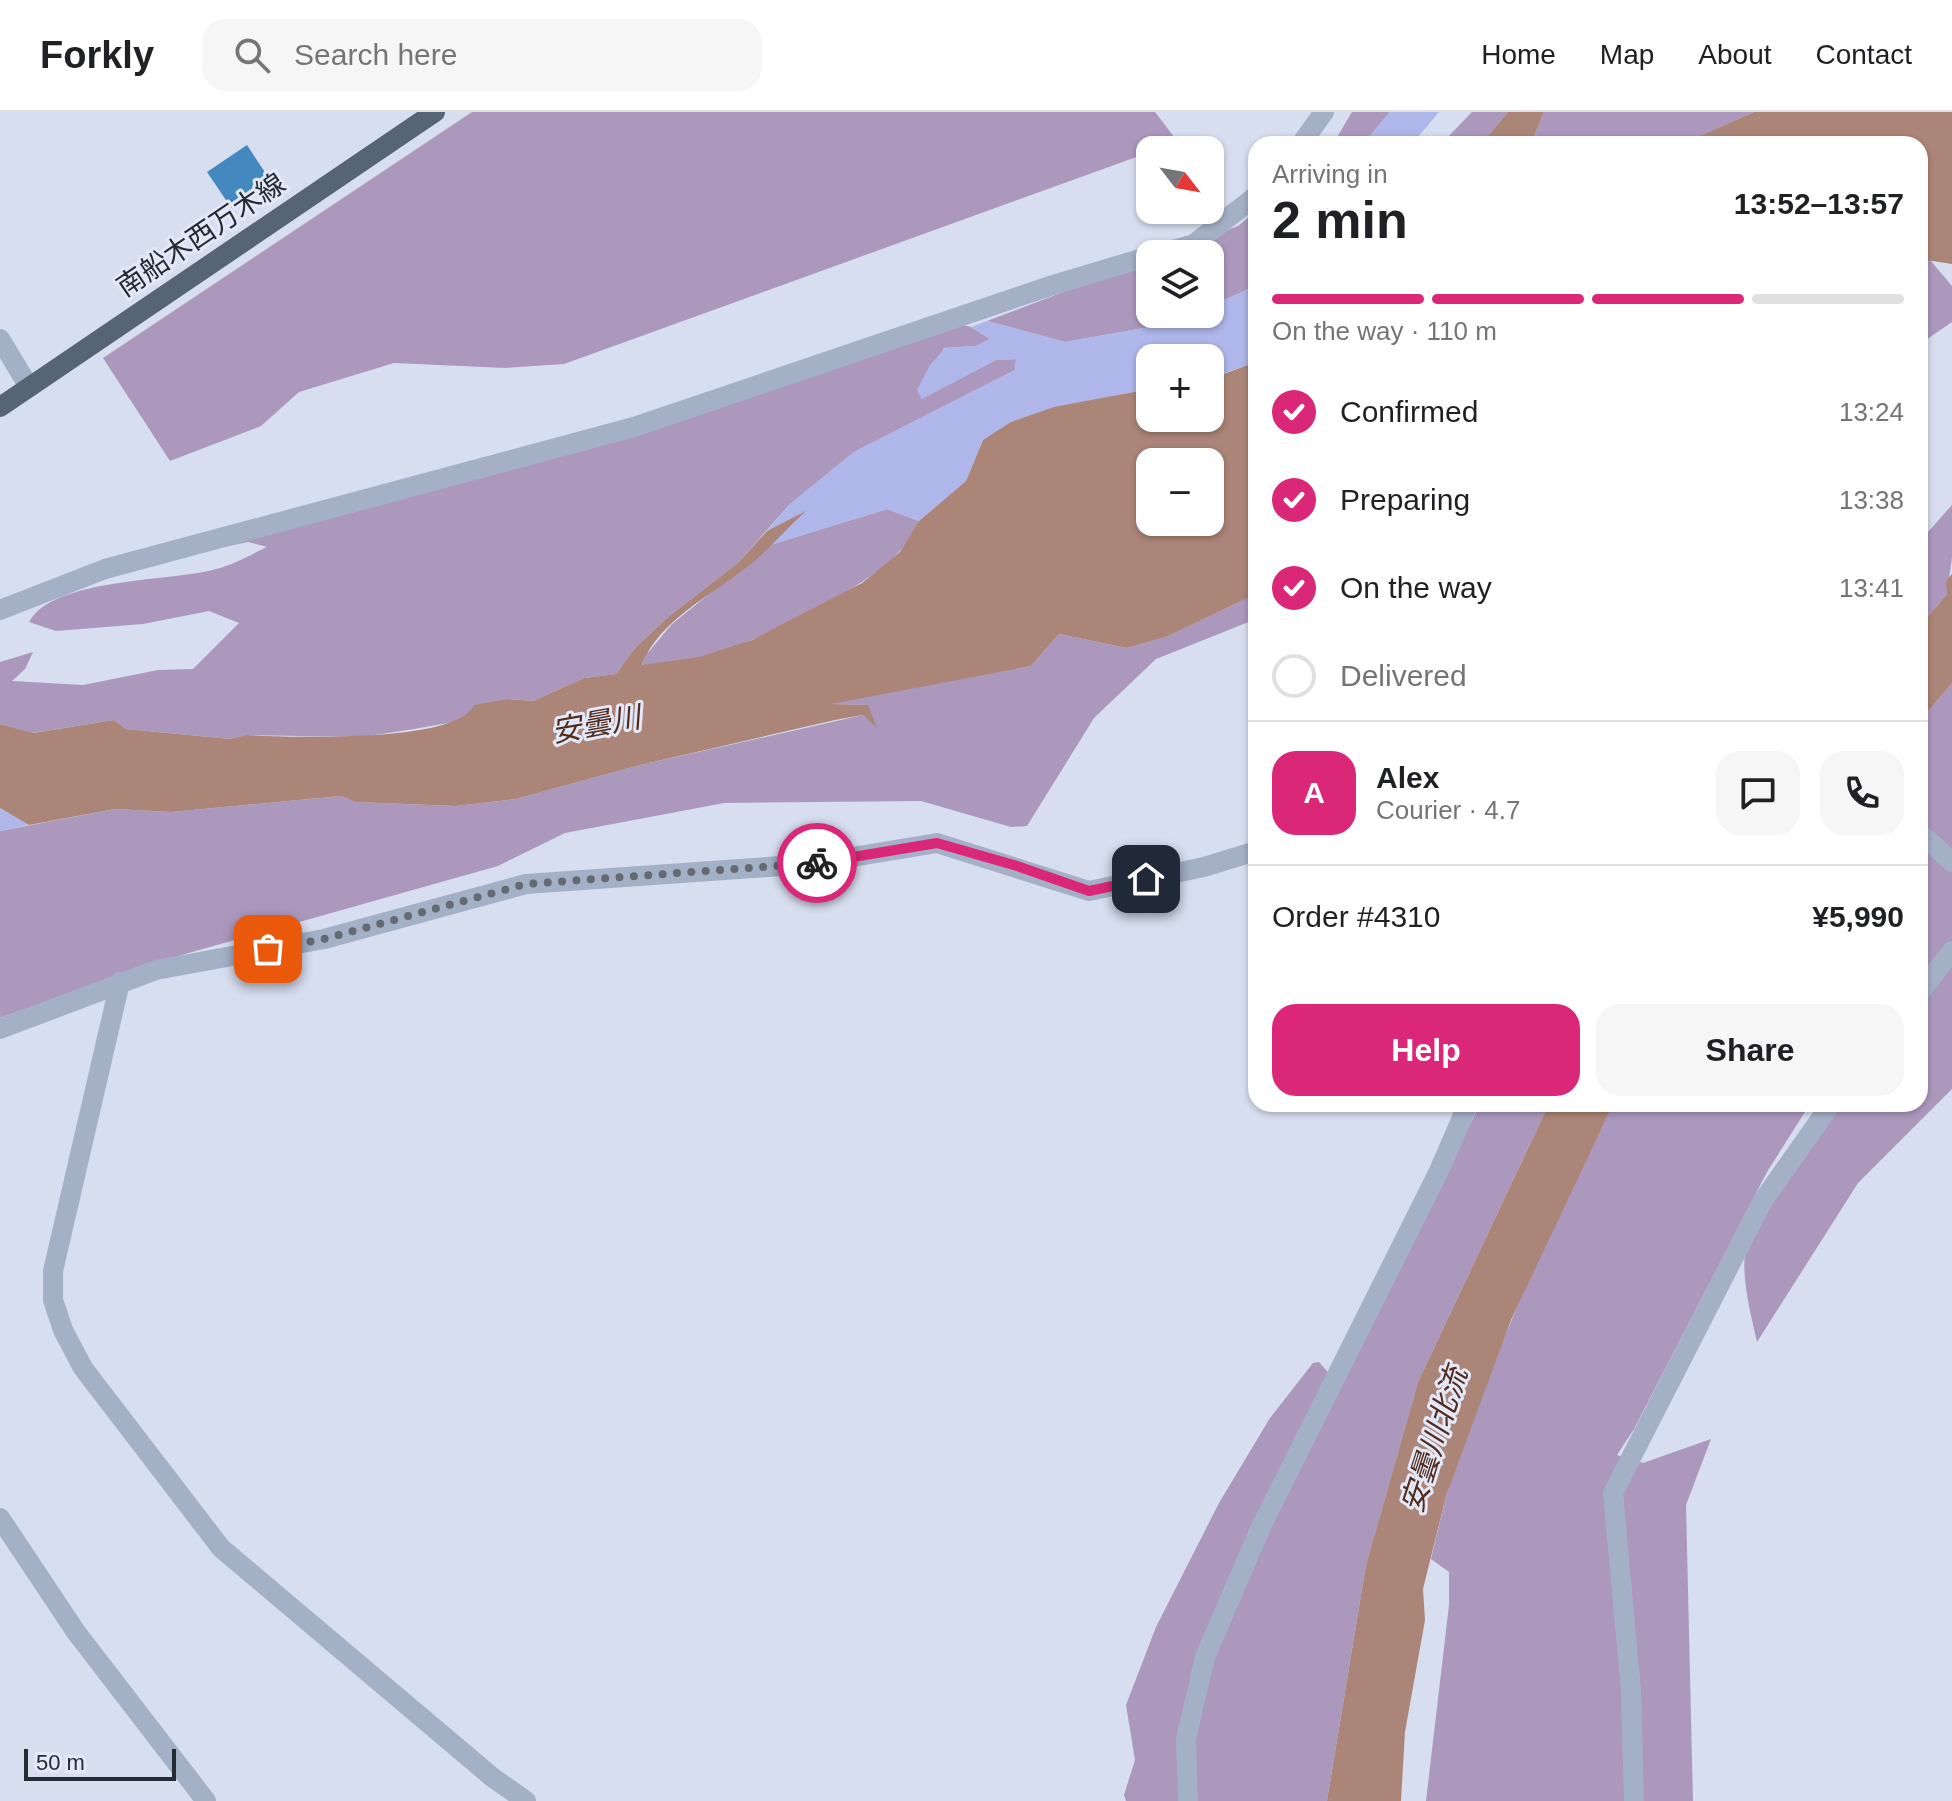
<!DOCTYPE html>
<meta charset="utf-8">
<style>
body{margin:0;font-family:Helvetica,"Noto Sans JP",sans-serif;background:#f6f6f6;color:#202124;height:100vh;display:flex;flex-direction:column;font-size:30px;white-space:nowrap}
*{box-sizing:border-box;margin:0}
p{font-size:26px;color:#757577}
.icon{flex:none;width:44px;height:44px;fill:none;stroke:currentColor;stroke-width:2;stroke-linecap:round;stroke-linejoin:round}
.map{position:relative;flex:1;overflow:hidden}
.side{position:absolute;left:1248px;top:24px;width:680px;height:976px;display:flex;flex-direction:column;background:#fff;border-radius:24px;box-shadow:0 2px 6px #0004}
.side>*{flex:none}
.needle{width:52px;rotate:121deg}
.fabs{position:absolute;left:1136px;top:24px;display:grid;gap:16px}
.fabs a{display:grid;place-items:center;width:88px;height:88px;border-radius:16px;background:#fff;box-shadow:0 2px 6px #0004;font-size:40px}
.scale{position:absolute;left:24px;bottom:20px;width:152px;box-sizing:border-box;padding-left:8px;border:4px solid #252b32;border-top:0;font-size:22px;line-height:28px;white-space:nowrap;color:#252b32;-webkit-text-stroke:6px #e3e8f8;paint-order:stroke}
.pin{position:absolute;display:grid;place-items:center;width:68px;height:68px;color:#fff;margin:-34px;border-radius:16px;box-shadow:0 4px 12px #0006}
.courier{position:absolute;display:grid;place-items:center;width:80px;height:80px;margin:-40px;border:6px solid #db2777;border-radius:50%;background:#fff;color:#222;box-shadow:0 2px 10px #0007}
.overview em{font-style:normal;font-weight:600}
.overview div{display:flex;flex-direction:column-reverse}
.overview{display:flex;align-items:center;justify-content:space-between;height:136px;padding:0 24px}
h1{font-size:52px;font-weight:600;line-height:60px}
.bar{display:grid;grid-template-columns:repeat(4,1fr);gap:12px 8px;align-content:center;height:96px;padding:0 24px}
.bar i{height:10px;border-radius:6px;background:#e0e0e0}
.bar .on{background:#db2777}
.bar p{grid-column:span 4}
.line{display:flex;align-items:center;gap:20px;padding:0 24px;border-top:2px solid #e0e0e0}
.line div{flex:1}
.round{display:grid;place-items:center;flex:none;width:84px;height:84px;border-radius:24px;background:#f6f6f6}
ol{padding:0 24px;list-style:none}
li{display:flex;align-items:center;gap:24px;height:88px}
li p{margin-inline-start:auto}
li .icon{padding:8px;border-radius:50%;background:#db2777;color:#fff;stroke-width:4}
li:last-child{color:#757577}
li i{width:44px;height:44px;border:4px solid #e0e0e0;border-radius:50%}
.cta{display:flex;gap:16px;margin-top:auto;padding:16px 24px}
.cta a{flex:1;height:92px;border-radius:24px;background:#db2777;color:#fff;font-size:32px;font-weight:600;line-height:92px;text-align:center}
.cta a+a{background:#f6f6f6;color:#202124}
header{display:flex;align-items:center;gap:48px;box-sizing:border-box;height:112px;padding:0 40px;background:#fff;border-bottom:2px solid #e0e0e0}
header strong{font-size:38px}
nav{display:flex;gap:44px;margin-inline-start:auto;font-size:28px}
.search{width:560px;height:72px;background:#f6f6f6;display:flex;align-items:center;gap:20px;box-sizing:border-box;padding:0 28px;border-radius:24px;color:#757577;font-size:30px}
.map>svg:first-child{display:block}
.green{fill:#ac98bd}
.sand{fill:#aeb6ea}
.water{fill:#ab8578;fill-rule:evenodd}
.building{fill:#4488c0}
.lines{fill:none;stroke-linecap:round;stroke-linejoin:round}
.minor{stroke:#a4b0c6;stroke-width:20}
.major{stroke:#576474;stroke-width:20}
.done{stroke:#636a74;stroke-width:8;stroke-dasharray:0 14.4}
.route{stroke:#db2777;stroke-width:10}
.labels{text-anchor:middle;dominant-baseline:central;stroke-width:6;stroke-linejoin:round;paint-order:stroke}
.street-label{font-size:28px;fill:#252b32;stroke:#e3e8f8}
.water-label{font-size:30px;font-style:italic;fill:#512c1d;stroke:#e3e8f8}
</style>
<header>
<strong>Forkly</strong>
<div class="search"><svg class="icon" aria-label="search" viewBox="0 0 24 24"><circle cx="10" cy="10" r="6"/><path d="M15 15l6 6"/></svg>Search here</div>
<nav><a>Home</a><a>Map</a><a>About</a><a>Contact</a></nav>
</header>
<div class="map">
<svg width="1952" height="1689" viewBox="0 0 1952 1689">
<rect width="100%" height="100%" fill="#d7deef"/>
<!-- green -->
<path class="green" d="M472,0H1155L1178,30L564,252L505,256L394,251L299,280L261,314L170,349L103,246Z
M1352,0H1390L1363,32H1333Z
M1472,0H1508L1481,32H1441Z
M1544,0H1754L1681,32H1526L1534,24Z
M1256,99V167L1249,177L1210,194V142H1163L1238,114Z
M1150,147V202H1192L1172,211L1065,230L987,209Z
M1920,147L1930,148L1952,174V210L1920,232Z
M931,204L971,215L990,227L976,234L944,236L921,287L996,248L1016,247L1015,258L854,340L789,393L738,451L668,505L635,536L616,562L584,566L533,589L508,587L454,610L414,617L362,625L246,623L230,627L126,617L114,608L32,621L0,612V550L33,540L25,557L12,569L83,573L158,558L193,557L239,511L209,499L143,512L56,519L29,510C54,465 172,470 216,457C233,453 252,442 267,435L248,430L214,437L629,311Z
M1952,393V445L1947,482L1920,514V429Z
M887,397L919,409C913,419 907,432 899,440C860,483 699,563 642,554L646,543L672,512L770,433Z
M1256,482V507L1156,547L1094,606L1027,714L1011,715L921,689L724,691L565,721L498,754L164,848L0,906V719L115,697L171,700L341,684L355,690L456,694L516,687L640,653L863,603L868,593L829,592L849,587L1031,554L1059,522L1127,536L1166,525Z
M1952,571V977L1858,1071L1757,1230C1751,1203 1739,1159 1747,1132C1759,1090 1813,1029 1840,992H1920V891L1929,879L1920,877V609Z
M1480,992H1549L1418,1270L1366,1453L1327,1689H1126L1124,1683L1135,1648L1126,1593L1156,1515L1219,1391L1270,1306L1313,1251L1319,1250L1341,1275Z
M1613,992H1810L1767,1060L1634,1317L1617,1343L1643,1351L1711,1327L1686,1393L1693,1689H1426L1449,1493V1460L1431,1447L1446,1384L1479,1285L1535,1153Z"/>
<!-- sand -->
<path class="sand" d="M1390,0H1439L1412,32H1363Z
M1256,167V250L1210,266V246H1150V277L1117,283L983,328L966,369L919,409L887,397L770,433L803,401L767,419L789,393L854,340L1015,258L1016,247L996,248L922,287L917,278L930,253L945,236L976,234L990,227L971,215L987,209L1065,230L1172,211L1192,202H1210V194L1249,177Z
M0,696L29,713L0,719Z"/>
<!-- water -->
<path class="water" d="M1508,0H1544L1534,24L1526,32H1481Z
M1754,0H1952V152L1920,147V32H1681Z
M1256,250V482L1166,525L1127,536L1059,522L1031,554L831,592L868,593L877,616L863,603L835,608L640,653L516,687L456,694L355,690L341,684L171,700L115,697L29,713L0,696V612L33,621L114,608L126,617L230,627L246,623C286,625 457,632 474,593L508,587L533,589L584,566L616,562L635,536L668,505L738,451L767,419L806,399C786,417 768,439 747,455C712,483 658,509 642,553L699,545L752,528L862,471L900,440L919,409L966,369L983,328L1011,310L1054,295L1150,277V306H1210V267ZM1150,350H1210V410H1150Z
M1952,462V571L1920,609V514L1947,482L1946,469Z
M1549,992H1613L1511,1208L1446,1384L1423,1477L1425,1508L1405,1620L1401,1689H1327L1366,1453L1418,1270Z"/>
<!-- building -->
<path class="building" d="M247,33L272,71L232,97L207,60Z"/>
<g class="lines">
<!-- minor -->
<path class="minor" d="M1301,32L1324,0
M1159,142L1194,132L1256,84
M0,227L29,275
M0,498L105,457L634,315L1053,173L1150,144
M1920,721L1952,750
M120,870L53,1159V1188L63,1218L83,1256L221,1436L492,1665L526,1689
M1920,880L1952,839
M0,917L156,858L324,827L526,772L810,752L937,731L1089,779L1204,755L1256,739
M0,1406L76,1520L206,1689
M1188,1689L1186,1627L1205,1545L1261,1415L1438,1061L1468,992
M1634,1689L1631,1579L1613,1381L1762,1090L1831,992"/>
<!-- major -->
<path class="major" d="M0,295L435,0"/>
</g>
<g class="lines">
<!-- done -->
<path class="done" d="M268,837L324,827L526,772L817,751"/>
<!-- route -->
<path class="route" d="M817,751L937,731L1017,754L1089,779L1146,767"/>
</g>
<g class="labels">
<!-- street labels -->
<g class="street-label">
<text transform="translate(201 123) rotate(-34)">南船木西万木線</text>
</g>
<!-- water labels -->
<g class="water-label">
<text transform="translate(596 612) rotate(-10)">安曇川</text>
<text transform="translate(1434 1328) rotate(-72)">安曇川北流</text>
</g>
</g>
</svg>
<div class="fabs">
<a><svg class="needle" viewBox="-14 -14 28 28"><path d="M0-13l5 13h-10z" fill="#e53935"/><path d="M0 13l5-13h-10z" fill="#757577"/></svg></a>
<a><svg class="icon" aria-label="layers" viewBox="0 0 24 24"><path d="M12 4l9 5-9 5-9-5zM3 14l9 5 9-5"/></svg></a>
<a>+</a>
<a>−</a>
</div>
<div class="scale">50 m</div>
<div class="pin" style="left:268px;top:837px;background:#ea580c"><svg class="icon" aria-label="bag" viewBox="0 0 24 24"><path d="M5 8h14l-1 12H6zM9 8a3 3 0 0 1 6 0"/></svg></div>
<div class="pin" style="left:1146px;top:767px;background:#1f2937"><svg class="icon" aria-label="home" viewBox="0 0 24 24"><path d="M3 11l9-7 9 7M6 9v11h12V9"/></svg></div>
<div class="courier" style="left:817px;top:751px"><svg class="icon" aria-label="bike" viewBox="0 0 24 24"><circle cx="6" cy="16" r="4"/><circle cx="18" cy="16" r="4"/><path d="M6 16l4-8h5l3 8M10 8l3 8H6M13 5h3"/></svg></div>
<section class="side">
<div class="overview"><div><h1>2 min</h1><p>Arriving in</p></div><em>13:52–13:57</em></div>
<div class="bar"><i class="on"></i><i class="on"></i><i class="on"></i><i></i><p>On the way · 110 m</p></div>
<ol>
<li><svg class="icon" aria-label="check" viewBox="0 0 24 24"><path d="M5 12l5 5 9-10"/></svg>Confirmed<p>13:24</p></li>
<li><svg class="icon" aria-label="check" viewBox="0 0 24 24"><path d="M5 12l5 5 9-10"/></svg>Preparing<p>13:38</p></li>
<li><svg class="icon" aria-label="check" viewBox="0 0 24 24"><path d="M5 12l5 5 9-10"/></svg>On the way<p>13:41</p></li>
<li><i></i>Delivered</li>
</ol>
<div class="line" style="height:144px"><b class="round" style="background:#db2777;color:#fff">A</b><div><b>Alex</b><p>Courier · 4.7</p></div><a class="round"><svg class="icon" aria-label="chat" viewBox="0 0 24 24"><path d="M4 5h16v11H9l-5 4z"/></svg></a><a class="round"><svg class="icon" aria-label="phone" viewBox="0 0 24 24"><path d="M5 4h4l2 5-3 2q2 4 5 5l2-3 5 2v4C11 20 4 13 5 4z"/></svg></a></div>
<div class="line" style="height:104px"><div>Order #4310</div><b>¥5,990</b></div>
<div class="cta"><a>Help</a><a>Share</a></div>
</section>
</div>
